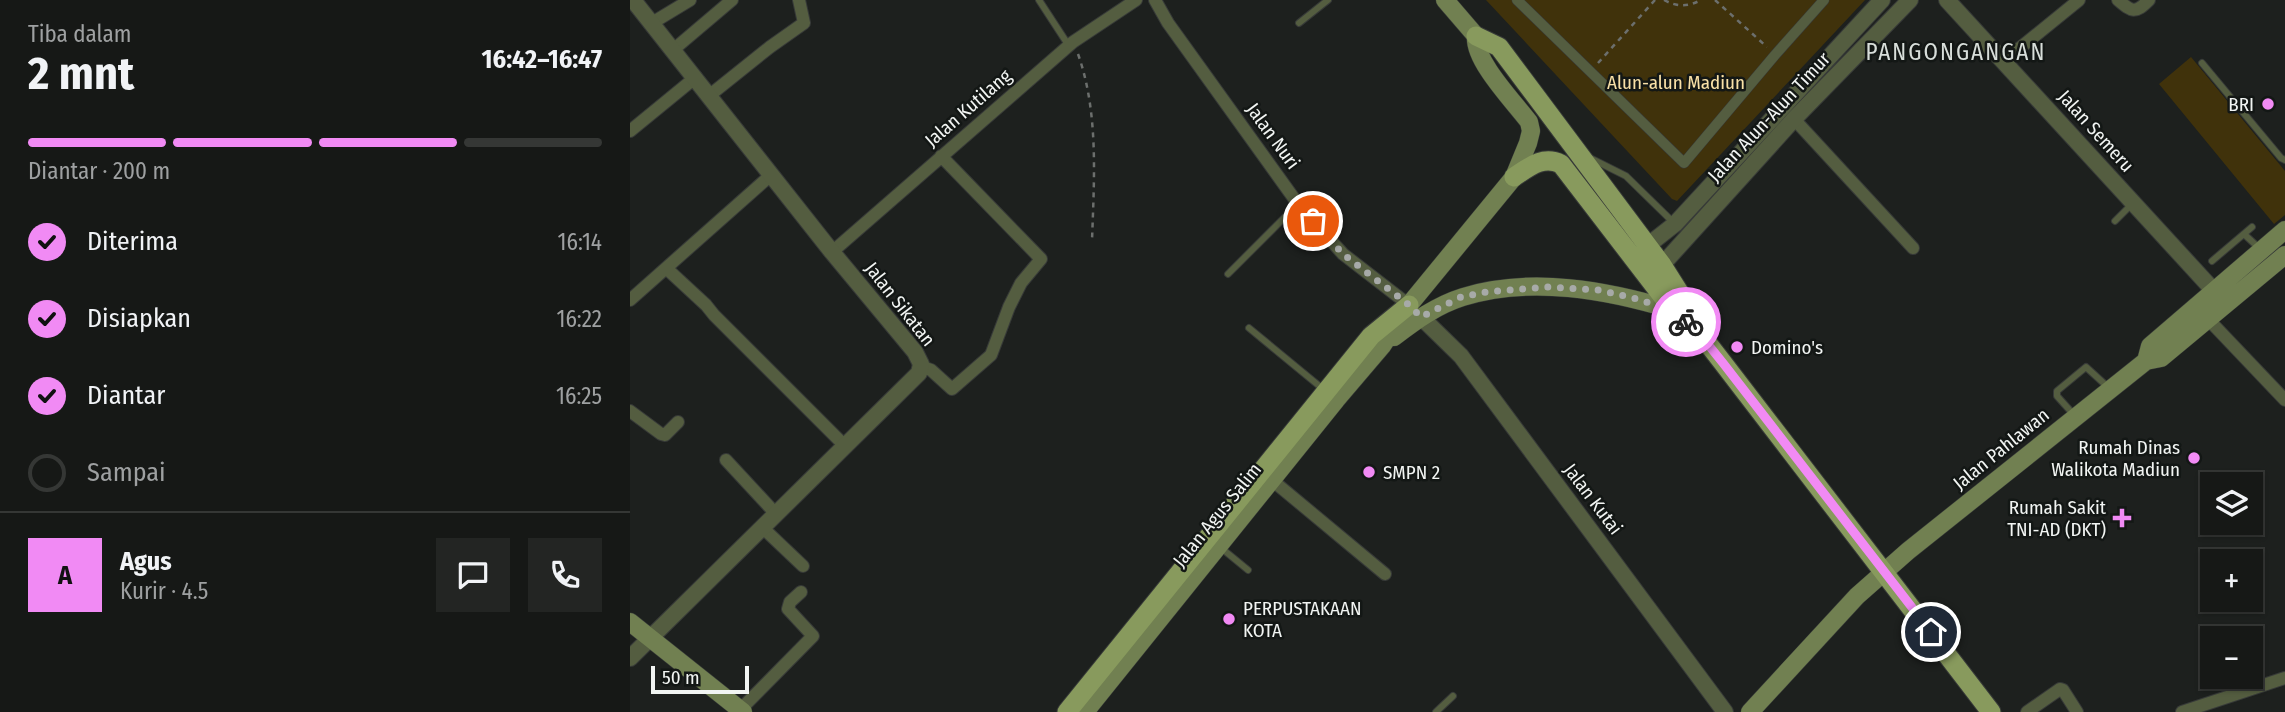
<!DOCTYPE html>
<html lang="id">
<meta charset="utf-8">
<style>
body{margin:0;font-family:"Fira Sans Condensed",sans-serif;background:#232523;color:#f1f3f6;height:100vh;display:flex;flex-direction:column;font-size:26px;white-space:nowrap}
*{box-sizing:border-box;margin:0}
p{font-size:23px;color:#9ea0a1}
.icon{flex:none;width:38px;height:38px;fill:none;stroke:currentColor;stroke-width:2;stroke-linecap:round;stroke-linejoin:round}
.map{position:relative;flex:1;overflow:hidden}
.details{display:flex;flex-direction:column;background:#161816;width:630px}
.details>*{flex:none}
.fabs{position:absolute;left:1570px;top:472px;display:grid;gap:14px}
.fabs a{display:grid;place-items:center;width:63px;height:63px;border-radius:0px;background:#161816;box-shadow:0 2px 5px #0004,0 0 0 2px #353735;font-size:35px}
.scale{position:absolute;left:21px;bottom:18px;width:98px;box-sizing:border-box;padding-left:7px;border:4px solid #f2f5f3;border-top:0;font-size:19px;line-height:24px;white-space:nowrap;color:#f2f5f3;-webkit-text-stroke:5px #131715;paint-order:stroke}
.pin{position:absolute;display:grid;place-items:center;width:60px;height:60px;color:#fff;margin:-30px;border:4px solid #fff;border-radius:50%;box-shadow:0 2px 7px #0007}
.courier{position:absolute;display:grid;place-items:center;width:70px;height:70px;margin:-35px;border:5px solid #f18af4;border-radius:50%;background:#fff;color:#222;box-shadow:0 2px 9px #0007}
.overview em{font-style:normal;font-weight:700}
.overview div{display:flex;flex-direction:column-reverse}
.overview{display:flex;align-items:center;justify-content:space-between;height:119px;padding:0 28px}
h1{font-size:46px;font-weight:700;line-height:52px}
.bar{display:grid;grid-template-columns:repeat(4,1fr);gap:10px 7px;align-content:center;height:84px;padding:0 28px}
.bar i{height:9px;border-radius:5px;background:#353735}
.bar .current{background:#f18af4}
.bar p{grid-column:span 4}
.line{display:flex;align-items:center;gap:18px;padding:0 28px;border-top:2px solid #353735}
.line div{flex:1}
.round{display:grid;place-items:center;flex:none;width:74px;height:74px;border-radius:0px;background:#232523}
ol{padding:0 28px;list-style:none}
li{display:flex;align-items:center;gap:21px;height:77px}
li p{margin-inline-start:auto}
li .icon{padding:7px;border-radius:50%;background:#f18af4;color:#111;stroke-width:4}
li:last-child{color:#9ea0a1}
li i{width:38px;height:38px;border:4px solid #353735;border-radius:50%}
main{display:flex;flex:1;min-height:0}
.map>svg:first-child{display:block}
.green{fill:#40320b}
.lines{fill:none;stroke-linecap:round;stroke-linejoin:round}
.service-casing{stroke:#373a38;stroke-width:8}
.pedestrian-casing{stroke:#373a38;stroke-width:11}
.minor-casing{stroke:#373a38;stroke-width:14}
.tertiary-casing{stroke:#373a38;stroke-width:18}
.secondary-casing{stroke:#373a38;stroke-width:19}
.primary-casing{stroke:#373a38;stroke-width:21}
.path{stroke:#6c6f6d;stroke-width:2.5;stroke-dasharray:5 5;stroke-linecap:butt}
.service{stroke:#545d40;stroke-width:6}
.pedestrian{stroke:#545d40;stroke-width:10}
.minor{stroke:#545d40;stroke-width:12}
.tertiary{stroke:#545d40;stroke-width:16}
.secondary{stroke:#718051;stroke-width:18}
.primary{stroke:#889a5d;stroke-width:19}
.done{stroke:#a7aaa8;stroke-width:7;stroke-dasharray:0 12.6}
.route{stroke:#f18af4;stroke-width:9}
.poi-dot{fill:#f18af4;stroke:#131715;stroke-width:2.5}
.labels{text-anchor:middle;dominant-baseline:central;stroke-width:5;stroke-linejoin:round;paint-order:stroke}
.park-label{font-size:19px;fill:#f9e1a7;stroke:#131715}
.poi-label{font-size:19px;fill:#f2f5f3;stroke:#131715;text-anchor:end}
.street-label{font-size:19px;fill:#f2f5f3;stroke:#131715}
.quarter-label{font-size:23px;letter-spacing:2px;fill:#d8deda;stroke:#131715}
</style>
<main>
<section class="details">
<div class="overview"><div><h1>2 mnt</h1><p>Tiba dalam</p></div><em>16:42–16:47</em></div>
<div class="bar"><i class="current"></i><i class="current"></i><i class="current"></i><i></i><p>Diantar · 200 m</p></div>
<ol>
<li><svg class="icon" aria-label="check" viewBox="0 0 24 24"><path d="M5 12l5 5 9-10"/></svg>Diterima<p>16:14</p></li>
<li><svg class="icon" aria-label="check" viewBox="0 0 24 24"><path d="M5 12l5 5 9-10"/></svg>Disiapkan<p>16:22</p></li>
<li><svg class="icon" aria-label="check" viewBox="0 0 24 24"><path d="M5 12l5 5 9-10"/></svg>Diantar<p>16:25</p></li>
<li><i></i>Sampai</li>
</ol>
<div class="line" style="height:126px"><b class="round" style="background:#f18af4;color:#111">A</b><div><b>Agus</b><p>Kurir · 4.5</p></div><a class="round"><svg class="icon" aria-label="chat" viewBox="0 0 24 24"><path d="M4 5h16v11H9l-5 4z"/></svg></a><a class="round"><svg class="icon" aria-label="phone" viewBox="0 0 24 24"><path d="M5 4h4l2 5-3 2q2 4 5 5l2-3 5 2v4C11 20 4 13 5 4z"/></svg></a></div>
</section>
<div class="map">
<svg width="1655" height="712" viewBox="0 0 1655 712">
<rect width="100%" height="100%" fill="#1d201e"/>
<!-- green -->
<path class="green" d="M856,0H1235L1047,201L1042,199Z
M1561,57L1655,171V215L1644,224L1529,84Z"/>
<g class="lines">
<defs>
<path id="service" d="M409,0L439,46
M669,23L698,0
M1572,63L1651,158L1655,160
M960,158L996,176L1045,224
M1485,221L1502,204
M1614,234L1629,248
M1582,261L1622,227
M598,274L668,204
M619,328L693,389
M1445,416L1427,396V391L1456,367L1479,388
M590,547L618,570
M806,712L823,696"/>
<path id="pedestrian" d="M887,0L1054,163L1145,55L1194,0"/>
<path id="minor" d="M525,0L538,23L668,204L713,254L779,305
M1488,0C1502,12 1505,14 1519,0
M22,23L60,0
M43,50L102,0
M1374,61L1449,0
M80,95L140,47L174,23L169,0
M1164,119L1283,248
M0,131L66,77
M202,252L443,42L506,0
M36,268L76,305L84,315L215,446
M0,300L141,175
M1577,318L1655,400
M290,366L301,370L322,389L361,355L379,307L391,283L411,259L311,156
M0,411L31,434L35,435L48,422
M96,460L146,514
M642,480L755,574
M132,527L173,566
M110,710L183,636L158,609L160,602L171,592
M1397,712L1430,689L1433,690L1447,712
M1552,712L1655,678"/>
<path id="tertiary" d="M1317,0L1584,291
M1017,246L1045,224L1252,0
M1032,265L1164,119L1280,0
M791,317L831,356L1095,712
M0,658L289,373L291,364L285,352L202,252L3,0"/>
<path id="secondary" d="M764,337C785,321 807,305 833,297C901,276 977,290 1043,310
M1516,361L1520,346L1655,230
M0,622L113,712
M455,712L706,400L752,346L779,305L884,177L898,143L901,131L899,122C884,102 843,60 846,36L815,0
M1120,712L1227,596L1278,551L1516,361L1531,358L1655,255"/>
<path id="primary" d="M846,36L869,47L1032,265L1061,311L1069,329
M884,177C899,167 913,155 931,164L1043,310L1072,336L1093,363L1361,712
M437,712L741,336L779,305"/>
</defs>
<!-- service casing -->
<use href="#service" class="service-casing"/>
<!-- pedestrian casing -->
<use href="#pedestrian" class="pedestrian-casing"/>
<!-- minor casing -->
<use href="#minor" class="minor-casing"/>
<!-- tertiary casing -->
<use href="#tertiary" class="tertiary-casing"/>
<!-- secondary casing -->
<use href="#secondary" class="secondary-casing"/>
<!-- primary casing -->
<use href="#primary" class="primary-casing"/>
<!-- path -->
<path class="path" d="M1034,0C1047,7 1058,7 1071,0
M1085,0L1137,47
M448,54C469,113 464,180 462,241
M968,63L1025,0"/>
<!-- service -->
<use href="#service" class="service"/>
<!-- pedestrian -->
<use href="#pedestrian" class="pedestrian"/>
<!-- minor -->
<use href="#minor" class="minor"/>
<!-- tertiary -->
<use href="#tertiary" class="tertiary"/>
<!-- secondary -->
<use href="#secondary" class="secondary"/>
<!-- primary -->
<use href="#primary" class="primary"/>
</g>
<g class="lines">
<!-- done -->
<path class="done" d="M683,221L713,254L779,305L791,317L831,297L856,292L919,287L969,290L1003,298L1043,310L1056,322"/>
<!-- route -->
<path class="route" d="M1056,322L1072,337L1093,363L1301,632"/>
</g>
<!-- markers -->
<g class="poi-dot">
<circle cx="1638" cy="104" r="7"/>
<circle cx="1107" cy="347" r="7"/>
<circle cx="1564" cy="458" r="7"/>
<circle cx="739" cy="472" r="7"/>
<path d="M1488.5 507.5h7v7h7v7h-7v7h-7v-7h-7v-7h7z"/>
<circle cx="599" cy="619" r="7"/>
</g>
<g class="labels">
<!-- park labels -->
<g class="park-label">
<text x="1046" y="82">Alun-alun Madiun</text>
</g>
<!-- poi labels -->
<g class="poi-label">
<text x="1624" y="104">BRI</text>
<text x="1121" y="347" text-anchor="start">Domino's</text>
<text x="1550" y="447">Rumah Dinas<tspan x="1550" dy="22">Walikota Madiun</tspan></text>
<text x="753" y="472" text-anchor="start">SMPN 2</text>
<text x="1476" y="507">Rumah Sakit<tspan x="1476" dy="22">TNI-AD (DKT)</tspan></text>
<text x="613" y="608" text-anchor="start">PERPUSTAKAAN<tspan x="613" dy="22">KOTA</tspan></text>
</g>
<!-- street labels -->
<g class="street-label">
<text transform="translate(338 108) rotate(-41)">Jalan Kutilang</text>
<text transform="translate(1139 117) rotate(-47)">Jalan Alun-Alun Timur</text>
<text transform="translate(1466 131) rotate(48)">Jalan Semeru</text>
<text transform="translate(643 136) rotate(54)">Jalan Nuri</text>
<text transform="translate(270 304) rotate(52)">Jalan Sikatan</text>
<text transform="translate(1371 449) rotate(-39)">Jalan Pahlawan</text>
<text transform="translate(963 499) rotate(53)">Jalan Kutai</text>
<text transform="translate(587 515) rotate(-51)">Jalan Agus Salim</text>
</g>
<!-- quarter labels -->
<g class="quarter-label">
<text x="1326" y="52">PANGONGANGAN</text>
</g>
</g>
</svg>
<div class="fabs">
<a><svg class="icon" aria-label="layers" viewBox="0 0 24 24"><path d="M12 4l9 5-9 5-9-5zM3 14l9 5 9-5"/></svg></a>
<a>+</a>
<a>−</a>
</div>
<div class="scale">50 m</div>
<div class="pin" style="left:683px;top:221px;background:#ea580c"><svg class="icon" aria-label="bag" viewBox="0 0 24 24"><path d="M5 8h14l-1 12H6zM9 8a3 3 0 0 1 6 0"/></svg></div>
<div class="pin" style="left:1301px;top:632px;background:#1f2937"><svg class="icon" aria-label="home" viewBox="0 0 24 24"><path d="M3 11l9-7 9 7M6 9v11h12V9"/></svg></div>
<div class="courier" style="left:1056px;top:322px"><svg class="icon" aria-label="bike" viewBox="0 0 24 24"><circle cx="6" cy="16" r="4"/><circle cx="18" cy="16" r="4"/><path d="M6 16l4-8h5l3 8M10 8l3 8H6M13 5h3"/></svg></div>
</div>
</main>
